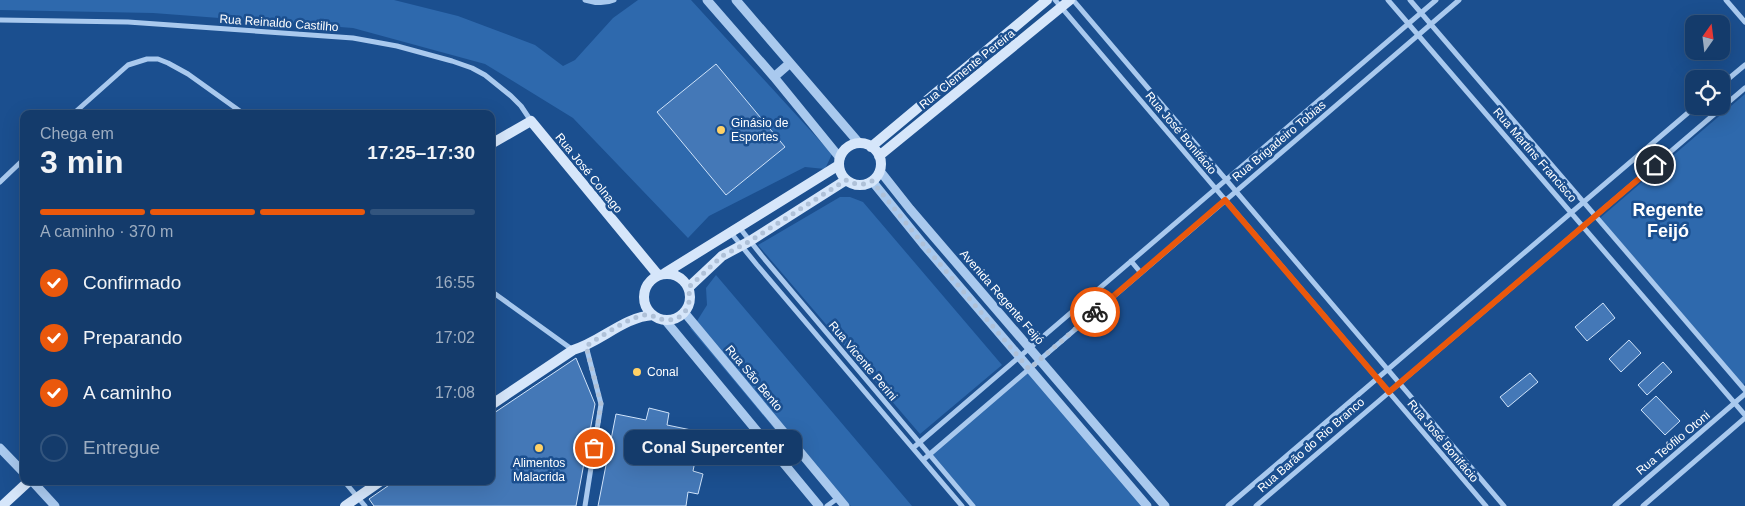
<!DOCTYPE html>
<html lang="pt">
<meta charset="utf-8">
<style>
body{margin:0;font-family:Helvetica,sans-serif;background:#214673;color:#f1f3f6;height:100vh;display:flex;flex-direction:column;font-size:19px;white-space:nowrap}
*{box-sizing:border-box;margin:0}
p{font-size:16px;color:#9dadc1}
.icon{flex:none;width:28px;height:28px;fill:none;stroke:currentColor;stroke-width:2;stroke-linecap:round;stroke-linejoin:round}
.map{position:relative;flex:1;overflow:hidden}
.side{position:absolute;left:20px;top:110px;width:475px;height:375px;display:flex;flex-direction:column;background:#143b6b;border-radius:10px;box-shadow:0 5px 20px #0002,0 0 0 1px #33557e}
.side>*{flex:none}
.needle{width:32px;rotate:14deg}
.tools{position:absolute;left:1685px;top:15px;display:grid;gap:10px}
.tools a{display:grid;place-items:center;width:45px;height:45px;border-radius:10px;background:#143b6b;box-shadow:0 5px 20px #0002,0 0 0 1px #33557e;font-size:25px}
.pin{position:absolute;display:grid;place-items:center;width:42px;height:42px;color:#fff;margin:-21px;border:2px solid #fff;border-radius:50%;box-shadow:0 1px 5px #0007}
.courier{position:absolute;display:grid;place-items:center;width:50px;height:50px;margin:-25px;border:4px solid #ea580c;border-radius:50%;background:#fff;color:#222;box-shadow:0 1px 6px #0007}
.bubble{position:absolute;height:35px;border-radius:10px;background:#143b6b;box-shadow:0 5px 20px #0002,0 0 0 1px #33557e;font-size:16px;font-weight:800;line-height:35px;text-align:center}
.overview em{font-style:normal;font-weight:800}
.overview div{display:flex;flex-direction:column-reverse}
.overview{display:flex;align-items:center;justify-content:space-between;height:85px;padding:0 20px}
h1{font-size:32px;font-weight:800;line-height:38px}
.bar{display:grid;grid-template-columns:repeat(4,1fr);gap:8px 5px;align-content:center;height:60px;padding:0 20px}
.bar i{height:6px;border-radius:4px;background:#33557e}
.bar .selected{background:#ea580c}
.bar p{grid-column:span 4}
ol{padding:0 20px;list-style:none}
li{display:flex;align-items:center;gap:15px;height:55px}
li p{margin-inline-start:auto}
li .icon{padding:5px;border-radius:50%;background:#ea580c;color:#fff;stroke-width:4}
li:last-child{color:#9dadc1}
li i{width:28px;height:28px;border:2px solid #33557e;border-radius:50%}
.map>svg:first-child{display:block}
.green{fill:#2e69ad}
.building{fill:#4478b7;stroke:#cfe3fa}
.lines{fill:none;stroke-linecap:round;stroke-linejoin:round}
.minor{stroke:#a9c9ee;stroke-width:5}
.tertiary{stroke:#a9c9ee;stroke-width:9}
.secondary{stroke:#d6e6fa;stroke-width:10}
.done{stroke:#afc1d8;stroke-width:5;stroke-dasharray:0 9}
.route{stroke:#ea580c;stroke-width:6}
.poi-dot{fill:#ffd166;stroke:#1b4f8f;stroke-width:2}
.labels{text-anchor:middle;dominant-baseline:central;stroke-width:5;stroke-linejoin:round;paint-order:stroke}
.street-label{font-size:12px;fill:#fff;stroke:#1b4f8f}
.poi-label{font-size:12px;fill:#fff;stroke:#1b4f8f;text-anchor:start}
.district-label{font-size:18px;font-weight:bold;fill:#fff;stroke:#1b4f8f}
</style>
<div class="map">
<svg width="1745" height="506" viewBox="0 0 1745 506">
<rect width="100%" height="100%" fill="#1b4f8f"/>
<!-- green -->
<path class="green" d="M0,0H394L458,16L535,45L563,66L575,60L613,18L638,0H691L832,154L825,169L805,167L709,216L688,238L573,118L485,64L353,28L153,13L0,10Z
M1745,94V383L1743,385L1600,218Z
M840,197H850L863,202L1002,365L920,434L758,245Z
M716,275L912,506H851L798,457L690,328L697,321L707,305L706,288Z
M1029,369L1147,506H973L929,454Z"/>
<!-- building -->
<path class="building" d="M716,64L785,147L726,195L657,112Z
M1603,303L1615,318L1587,341L1575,327Z
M1629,340L1641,353L1621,372L1609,359Z
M576,358L595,404L576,506H374L369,499L395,481H491V415Z
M1663,362L1672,372L1647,395L1638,385Z
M1530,373L1538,382L1508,407L1500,397Z
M1656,396L1680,421L1665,435L1641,410Z
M649,408L669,413L667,425L701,432L693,471L703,474L698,494L688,492L686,506H598L616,414L646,420Z"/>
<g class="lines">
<!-- minor -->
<path class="minor" d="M585,0C595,3 605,4 614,0
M1055,0L1486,506
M1073,0L1504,506
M1388,0L1745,415
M1410,0L1745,390
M1726,0L1745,22
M0,20L128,22L353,38L397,46L452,61L472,68L485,75L511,96L521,106L531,121
M1721,85L1745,65
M73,114L128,65L147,59H158L168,63L188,74L244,114
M0,182L24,159
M739,227L762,256L973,506
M731,233L757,265L962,506
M1131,261L1141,273
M491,291L573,350
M913,448L1436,0
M923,460L1459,0
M344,481L365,506
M585,506L601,404L586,346
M827,506L838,498
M1228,506L1696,106
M1256,506L1745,88
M1615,506L1745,394
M1643,506L1745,418"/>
<!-- tertiary -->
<path class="tertiary" d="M707,0L774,77L840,158
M736,0L859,143
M774,77L790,63
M880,171L910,209L1165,506
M872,181L923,244L1147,506
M684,312L845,506
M665,320L819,506
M0,448L24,473
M32,481L55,506"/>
<!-- secondary -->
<path class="secondary" d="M839 164a21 21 0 1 1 42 0a21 21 0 1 1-42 0Z
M491,144L531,121L658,275
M871,147L1047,0
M879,156L1070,0
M665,273L839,165
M644 297a23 23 0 1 1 46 0a23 23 0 1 1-46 0Z
M688,288L722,256L750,241L846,180
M491,405L573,350C601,342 623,317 653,315
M2,506L29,481
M345,506L381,481"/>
</g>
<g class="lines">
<!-- done -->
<path class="done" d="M594,448L601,404L586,346C602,336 619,324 637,317C653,311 653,319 666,320C685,321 693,303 688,288L722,256L750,241L846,180C855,185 863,186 872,181L923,244L1029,369L1095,312"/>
<!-- route -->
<path class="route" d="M1095,312L1225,200L1389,392L1655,165"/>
</g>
<!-- markers -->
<g class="poi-dot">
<circle cx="721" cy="130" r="5"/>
<circle cx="637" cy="372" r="5"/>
<circle cx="539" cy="448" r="5"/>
</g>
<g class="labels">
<!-- street labels -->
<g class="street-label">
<text transform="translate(279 23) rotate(4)">Rua Reinaldo Castilho</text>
<text transform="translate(967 69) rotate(-39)">Rua Clemente Pereira</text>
<text transform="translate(1181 133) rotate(50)">Rua José Bonifácio</text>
<text transform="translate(1279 141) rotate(-40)">Rua Brigadeiro Tobias</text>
<text transform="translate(1535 155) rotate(49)">Rua Martins Francisco</text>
<text transform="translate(589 173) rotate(51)">Rua José Colnago</text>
<text transform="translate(1002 297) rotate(49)">Avenida Regente Feijó</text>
<text transform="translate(863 361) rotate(50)">Rua Vicente Perini</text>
<text transform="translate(754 378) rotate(50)">Rua São Bento</text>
<text transform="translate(1443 441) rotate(50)">Rua José Bonifácio</text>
<text transform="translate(1673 443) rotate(-40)">Rua Teófilo Otoni</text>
<text transform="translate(1311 445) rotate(-41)">Rua Barão do Rio Branco</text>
</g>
<!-- poi labels -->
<g class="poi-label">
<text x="731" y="123">Ginásio de<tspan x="731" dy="14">Esportes</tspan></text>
<text x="647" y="372">Conal</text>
<text x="539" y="463" text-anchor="middle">Alimentos<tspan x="539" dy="14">Malacrida</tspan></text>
</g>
<!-- district labels -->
<g class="district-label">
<text x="1668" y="210">Regente<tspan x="1668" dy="21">Feijó</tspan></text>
</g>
</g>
</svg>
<div class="tools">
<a><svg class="needle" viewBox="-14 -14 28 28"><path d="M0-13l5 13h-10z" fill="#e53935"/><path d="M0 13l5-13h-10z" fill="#9dadc1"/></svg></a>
<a><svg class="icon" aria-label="locate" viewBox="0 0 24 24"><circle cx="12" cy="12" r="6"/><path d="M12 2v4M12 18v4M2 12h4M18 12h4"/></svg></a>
</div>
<div class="pin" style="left:594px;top:448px;background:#ea580c"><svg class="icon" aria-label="bag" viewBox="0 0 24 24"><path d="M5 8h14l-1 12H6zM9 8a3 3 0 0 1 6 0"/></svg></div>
<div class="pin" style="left:1655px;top:165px;background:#1f2937"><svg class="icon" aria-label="home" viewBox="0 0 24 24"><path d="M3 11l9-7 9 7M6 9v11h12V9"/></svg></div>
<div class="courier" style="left:1095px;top:312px"><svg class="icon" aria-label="bike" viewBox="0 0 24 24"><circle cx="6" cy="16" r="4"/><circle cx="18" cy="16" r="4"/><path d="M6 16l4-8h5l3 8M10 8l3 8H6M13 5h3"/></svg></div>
<div class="bubble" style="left:624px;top:430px;width:178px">Conal Supercenter</div>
<section class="side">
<div class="overview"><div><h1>3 min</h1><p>Chega em</p></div><em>17:25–17:30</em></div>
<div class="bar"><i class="selected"></i><i class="selected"></i><i class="selected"></i><i></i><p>A caminho · 370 m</p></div>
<ol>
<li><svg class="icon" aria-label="check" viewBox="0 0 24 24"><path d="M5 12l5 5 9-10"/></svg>Confirmado<p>16:55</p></li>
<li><svg class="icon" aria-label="check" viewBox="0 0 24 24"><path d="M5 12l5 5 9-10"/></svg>Preparando<p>17:02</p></li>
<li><svg class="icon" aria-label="check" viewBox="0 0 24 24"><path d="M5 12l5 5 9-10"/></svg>A caminho<p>17:08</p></li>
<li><i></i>Entregue</li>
</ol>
</section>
</div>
